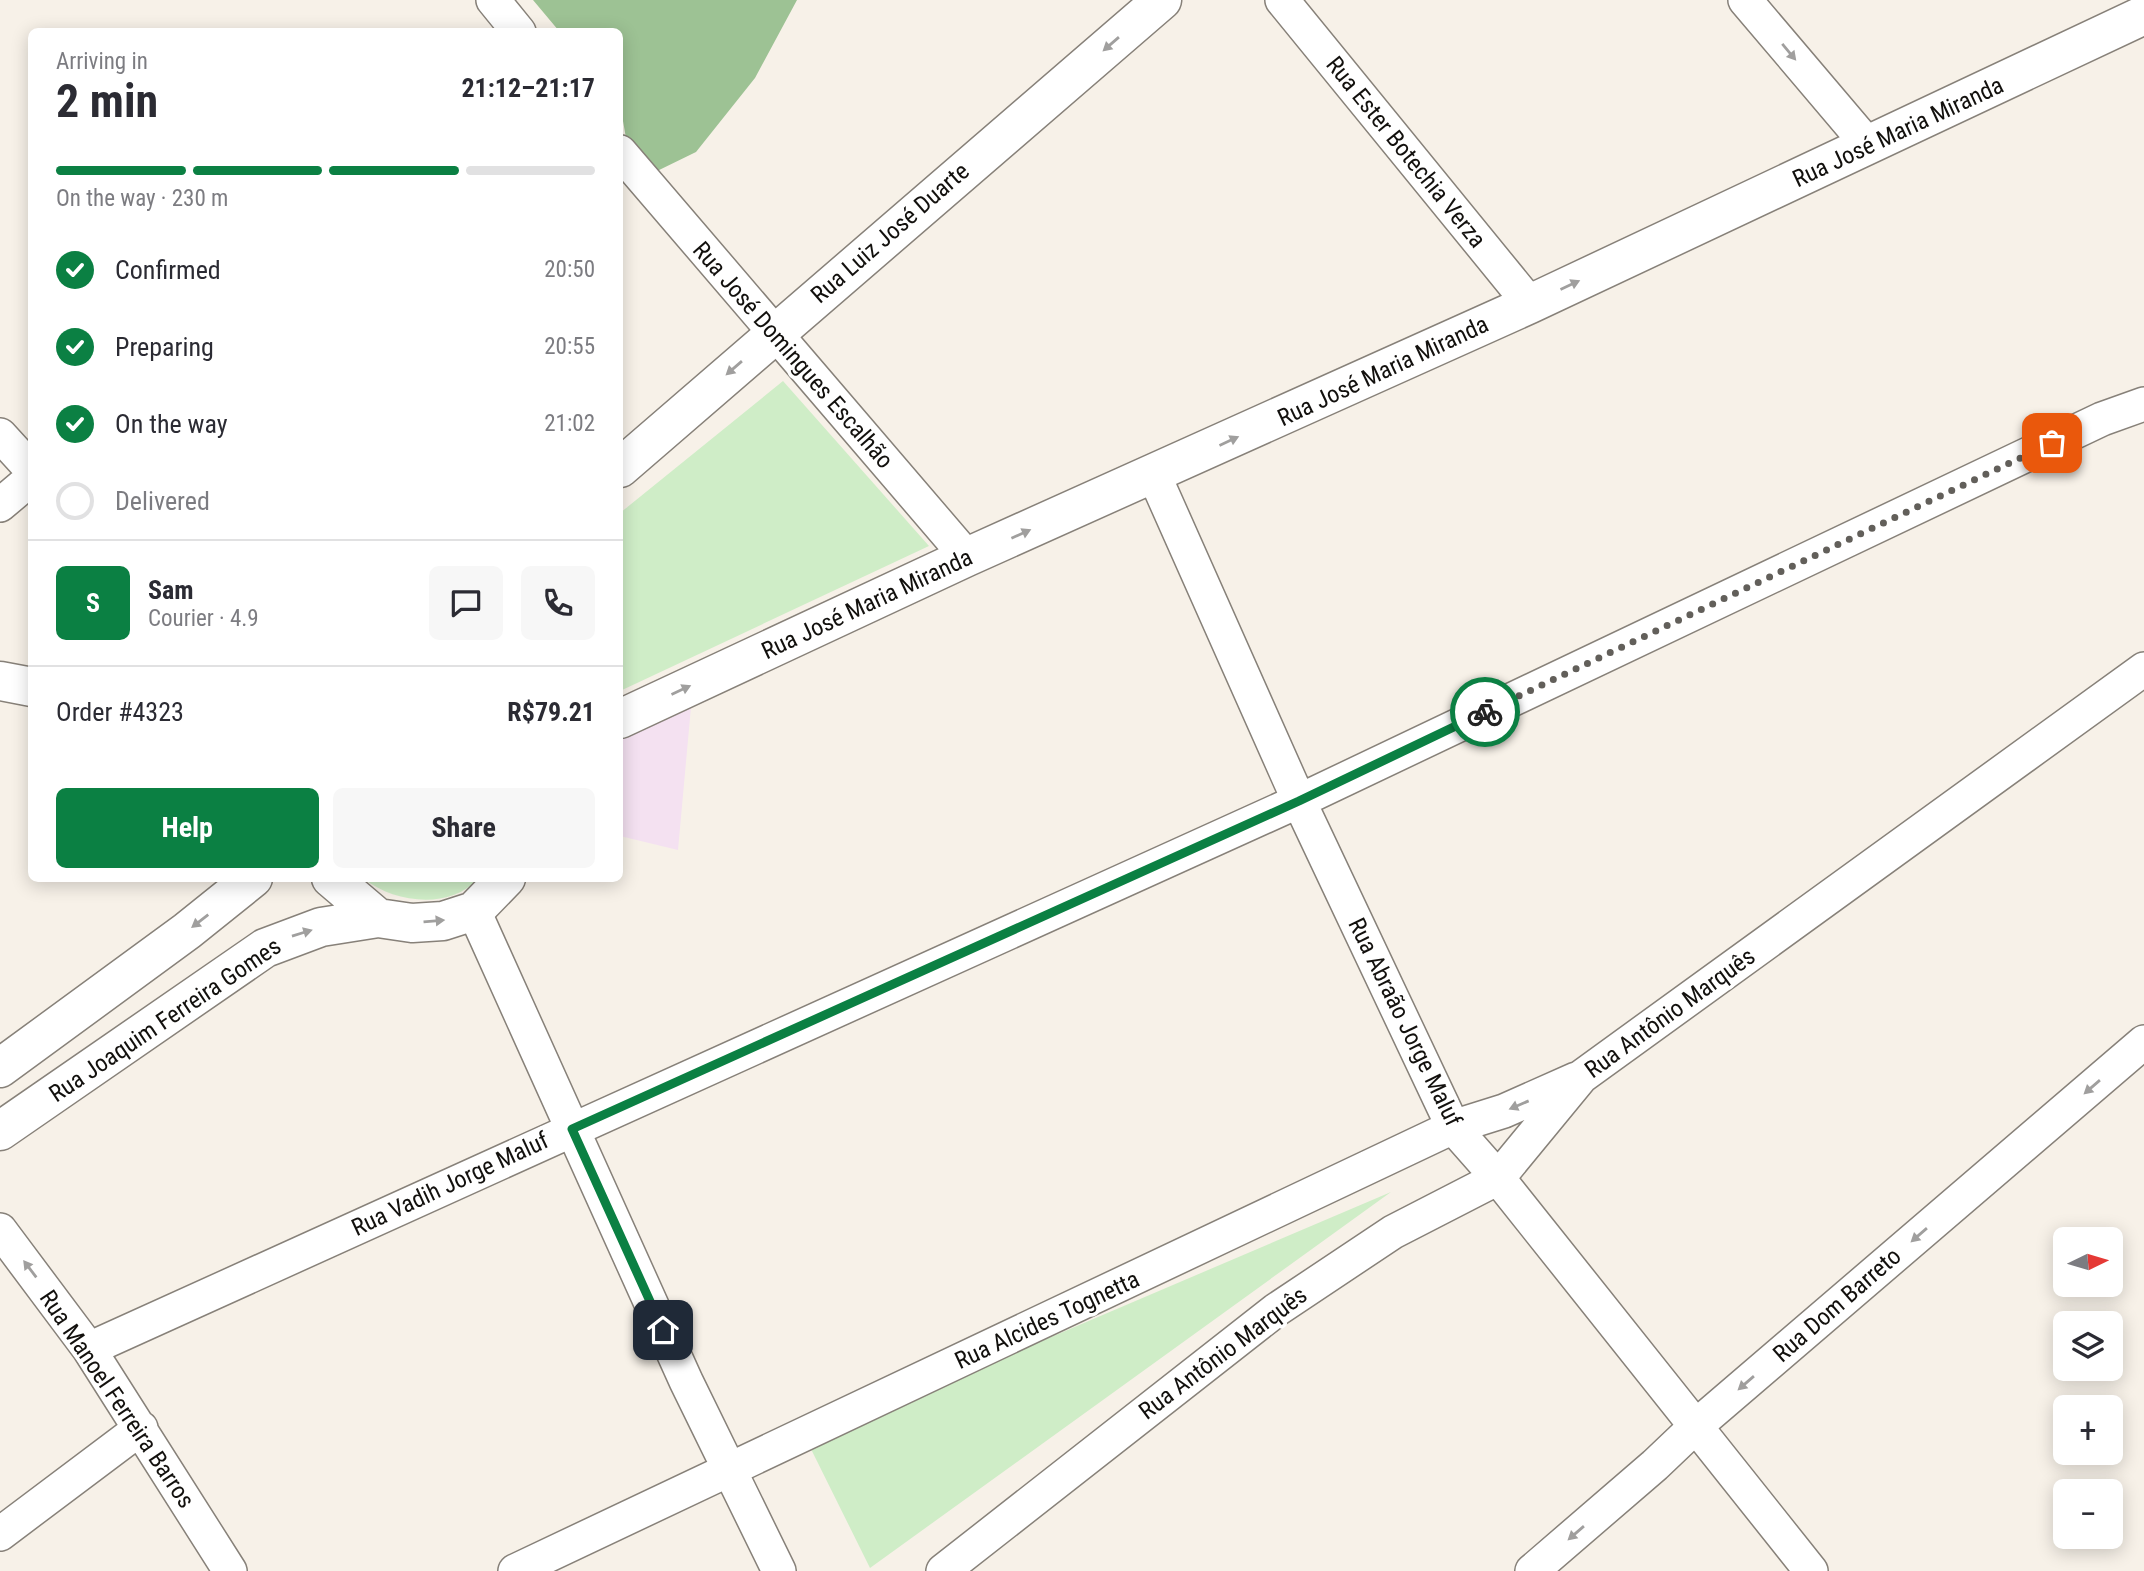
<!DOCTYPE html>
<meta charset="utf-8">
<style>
body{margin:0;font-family:"Roboto Condensed",sans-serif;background:#f7f7f7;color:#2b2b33;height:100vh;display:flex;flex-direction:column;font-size:26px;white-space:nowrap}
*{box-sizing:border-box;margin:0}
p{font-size:23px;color:#7c7c81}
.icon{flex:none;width:38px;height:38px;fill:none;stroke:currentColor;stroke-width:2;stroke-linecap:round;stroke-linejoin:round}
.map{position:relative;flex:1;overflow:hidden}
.details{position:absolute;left:28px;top:28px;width:595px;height:854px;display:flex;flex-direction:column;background:#fff;border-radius:10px;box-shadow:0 4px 18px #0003}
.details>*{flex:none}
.needle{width:46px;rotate:85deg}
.controls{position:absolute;left:2053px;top:1227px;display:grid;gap:14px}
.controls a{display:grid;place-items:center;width:70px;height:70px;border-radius:10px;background:#fff;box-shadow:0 4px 18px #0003;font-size:35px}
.pin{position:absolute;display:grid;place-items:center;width:60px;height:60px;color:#fff;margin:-30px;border-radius:14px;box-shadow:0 4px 10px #0006}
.courier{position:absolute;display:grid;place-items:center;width:70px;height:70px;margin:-35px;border:5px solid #0b8043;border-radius:50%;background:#fff;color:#222;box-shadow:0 2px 9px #0007}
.summary em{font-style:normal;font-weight:700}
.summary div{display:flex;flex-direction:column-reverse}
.summary{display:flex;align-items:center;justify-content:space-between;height:119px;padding:0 28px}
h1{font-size:46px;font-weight:700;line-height:52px}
.bar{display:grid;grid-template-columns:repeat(4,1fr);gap:10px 7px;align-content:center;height:84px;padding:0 28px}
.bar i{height:9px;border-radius:5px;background:#e1e1e2}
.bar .current{background:#0b8043}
.bar p{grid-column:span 4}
.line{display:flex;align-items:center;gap:18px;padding:0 28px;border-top:2px solid #e1e1e2}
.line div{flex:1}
.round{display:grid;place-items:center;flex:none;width:74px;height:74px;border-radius:10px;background:#f7f7f7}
ol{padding:0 28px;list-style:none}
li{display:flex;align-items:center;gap:21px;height:77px}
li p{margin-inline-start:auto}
li .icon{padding:7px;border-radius:50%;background:#0b8043;color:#fff;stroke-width:4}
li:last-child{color:#7c7c81}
li i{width:38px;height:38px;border:4px solid #e1e1e2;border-radius:50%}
.cta{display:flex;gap:14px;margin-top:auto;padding:14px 28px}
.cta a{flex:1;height:80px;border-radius:10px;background:#0b8043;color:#fff;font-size:28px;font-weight:700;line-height:80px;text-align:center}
.cta a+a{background:#f7f7f7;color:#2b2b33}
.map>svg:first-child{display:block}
.industrial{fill:#f4e1f1}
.green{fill:#cfedc7}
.forest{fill:#9dc294}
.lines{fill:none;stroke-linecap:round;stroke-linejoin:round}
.street-casing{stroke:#878179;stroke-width:36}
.secondary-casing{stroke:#878179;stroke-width:41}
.street{stroke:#fff;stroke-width:33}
.secondary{stroke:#fff;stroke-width:38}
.oneway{fill:#a09f9e}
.done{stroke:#625f5a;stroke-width:7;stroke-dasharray:0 12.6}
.route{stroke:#0b8043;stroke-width:9}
.labels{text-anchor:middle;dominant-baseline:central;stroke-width:7;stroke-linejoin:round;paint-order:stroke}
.street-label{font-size:24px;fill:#12100d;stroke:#fff}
</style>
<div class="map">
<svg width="2144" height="1571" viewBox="0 0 2144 1571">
<rect width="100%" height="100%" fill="#f7f1e8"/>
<!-- industrial -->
<path class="industrial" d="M692,696L678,850L620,836V744L625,734Z"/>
<!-- green -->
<path class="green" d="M783,381L929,546L620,691V513Z
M364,879H478C449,910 395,903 364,879Z
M1391,1192L870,1568L807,1441Z"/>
<!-- forest -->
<path class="forest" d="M533,0H797L755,78L696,152L653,173L629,155L620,104V32L559,31Z"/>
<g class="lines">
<defs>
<path id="street" d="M493,0L519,32
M1282,0L1530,304
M1745,0L1868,145
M620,152L967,557
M0,435L32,470
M1154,475L1299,801L1453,1127L1498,1178L1811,1571
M0,505L32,478
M474,911L686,1381L779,1571
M0,1230L89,1349L230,1571
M89,1349L1299,801L2102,419L2144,404
M0,1534L141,1428
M515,1571L1453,1127L1504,1111L1576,1079
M943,1571L1276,1310L1393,1232L1498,1178L1581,1077L2144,669
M1532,1571L1655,1465L1696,1426L2144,1042"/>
<path id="secondary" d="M620,468L1162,0
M0,681L32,687
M620,719L967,557L1530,304L2144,15
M331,878L378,918L412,923L443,921L474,911L506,878
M0,1068L187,931L253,878
M0,1131L265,948L321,927L378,918"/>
</defs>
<!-- street casing -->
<use href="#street" class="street-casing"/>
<!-- secondary casing -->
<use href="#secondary" class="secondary-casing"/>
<!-- street -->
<use href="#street" class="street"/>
<!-- secondary -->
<use href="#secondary" class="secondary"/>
</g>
<!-- one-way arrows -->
<defs><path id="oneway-solid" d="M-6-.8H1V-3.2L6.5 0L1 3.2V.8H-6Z" transform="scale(1.75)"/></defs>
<g class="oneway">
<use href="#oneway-solid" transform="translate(1111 44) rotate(139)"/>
<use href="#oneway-solid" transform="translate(1789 52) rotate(50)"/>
<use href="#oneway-solid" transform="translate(1570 285) rotate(-25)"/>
<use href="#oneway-solid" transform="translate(734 368) rotate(139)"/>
<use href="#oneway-solid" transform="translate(1229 441) rotate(-25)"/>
<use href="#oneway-solid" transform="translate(1021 534) rotate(-24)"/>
<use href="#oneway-solid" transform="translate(681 690) rotate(-25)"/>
<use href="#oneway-solid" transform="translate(200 921) rotate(142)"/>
<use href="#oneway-solid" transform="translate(434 921) rotate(-5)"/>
<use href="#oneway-solid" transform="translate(302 933) rotate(-17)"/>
<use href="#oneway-solid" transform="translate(2092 1087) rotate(139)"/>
<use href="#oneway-solid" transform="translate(1519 1105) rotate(157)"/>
<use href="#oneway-solid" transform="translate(1919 1235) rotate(139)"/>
<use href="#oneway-solid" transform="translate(30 1269) rotate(-127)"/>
<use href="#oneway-solid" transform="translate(1746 1383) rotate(139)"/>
<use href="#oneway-solid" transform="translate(1576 1533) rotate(139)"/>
</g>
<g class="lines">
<!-- done -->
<path class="done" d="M1485,712L2052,443"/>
<!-- route -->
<path class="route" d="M663,1330L572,1129L1299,801L1485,712"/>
</g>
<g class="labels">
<!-- street labels -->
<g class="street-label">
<text transform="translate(1898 132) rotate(-25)">Rua José Maria Miranda</text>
<text transform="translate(1406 152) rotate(51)">Rua Ester Botechia Verza</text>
<text transform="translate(890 233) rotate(-41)">Rua Luiz José Duarte</text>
<text transform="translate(793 355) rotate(49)">Rua José Domingues Escalhão</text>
<text transform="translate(1383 371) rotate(-25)">Rua José Maria Miranda</text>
<text transform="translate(867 604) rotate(-25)">Rua José Maria Miranda</text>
<text transform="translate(1670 1013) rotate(-36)">Rua Antônio Marquês</text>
<text transform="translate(165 1020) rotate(-34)">Rua Joaquim Ferreira Gomes</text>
<text transform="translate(1405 1022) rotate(64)">Rua Abraão Jorge Maluf</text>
<text transform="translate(450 1184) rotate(-25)">Rua Vadih Jorge Maluf</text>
<text transform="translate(1837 1305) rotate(-41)">Rua Dom Barreto</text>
<text transform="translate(1047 1320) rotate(-25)">Rua Alcides Tognetta</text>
<text transform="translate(1223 1353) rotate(-37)">Rua Antônio Marquês</text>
<text transform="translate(117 1399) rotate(56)">Rua Manoel Ferreira Barros</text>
</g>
</g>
</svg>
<div class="controls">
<a><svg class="needle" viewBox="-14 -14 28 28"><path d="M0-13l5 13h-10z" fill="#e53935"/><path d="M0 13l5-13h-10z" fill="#7c7c81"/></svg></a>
<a><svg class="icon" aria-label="layers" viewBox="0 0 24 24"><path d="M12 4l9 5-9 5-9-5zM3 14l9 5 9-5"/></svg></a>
<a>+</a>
<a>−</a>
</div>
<div class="pin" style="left:2052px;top:443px;background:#ea580c"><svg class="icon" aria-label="bag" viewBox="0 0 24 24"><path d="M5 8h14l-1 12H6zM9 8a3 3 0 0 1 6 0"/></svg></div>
<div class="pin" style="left:663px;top:1330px;background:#1f2937"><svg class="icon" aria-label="home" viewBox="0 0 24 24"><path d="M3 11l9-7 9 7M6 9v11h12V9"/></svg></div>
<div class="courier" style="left:1485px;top:712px"><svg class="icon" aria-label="bike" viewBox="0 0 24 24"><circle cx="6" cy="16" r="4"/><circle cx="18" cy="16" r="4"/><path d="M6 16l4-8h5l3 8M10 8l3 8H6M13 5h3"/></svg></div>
<section class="details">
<div class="summary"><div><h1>2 min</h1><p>Arriving in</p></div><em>21:12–21:17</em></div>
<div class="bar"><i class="current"></i><i class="current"></i><i class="current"></i><i></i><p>On the way · 230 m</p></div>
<ol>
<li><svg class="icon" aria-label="check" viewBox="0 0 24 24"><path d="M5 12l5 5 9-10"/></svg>Confirmed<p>20:50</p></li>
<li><svg class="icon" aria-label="check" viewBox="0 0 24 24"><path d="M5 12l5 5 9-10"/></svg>Preparing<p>20:55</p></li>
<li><svg class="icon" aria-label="check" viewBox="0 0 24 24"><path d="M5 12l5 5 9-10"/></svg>On the way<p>21:02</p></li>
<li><i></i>Delivered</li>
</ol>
<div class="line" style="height:126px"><b class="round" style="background:#0b8043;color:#fff">S</b><div><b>Sam</b><p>Courier · 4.9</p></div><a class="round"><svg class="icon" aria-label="chat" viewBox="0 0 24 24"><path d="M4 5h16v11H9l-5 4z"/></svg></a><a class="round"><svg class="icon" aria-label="phone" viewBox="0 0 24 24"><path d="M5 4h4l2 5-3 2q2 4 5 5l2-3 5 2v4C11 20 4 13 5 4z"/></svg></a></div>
<div class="line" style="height:91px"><div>Order #4323</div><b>R$79.21</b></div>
<div class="cta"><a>Help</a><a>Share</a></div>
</section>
</div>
